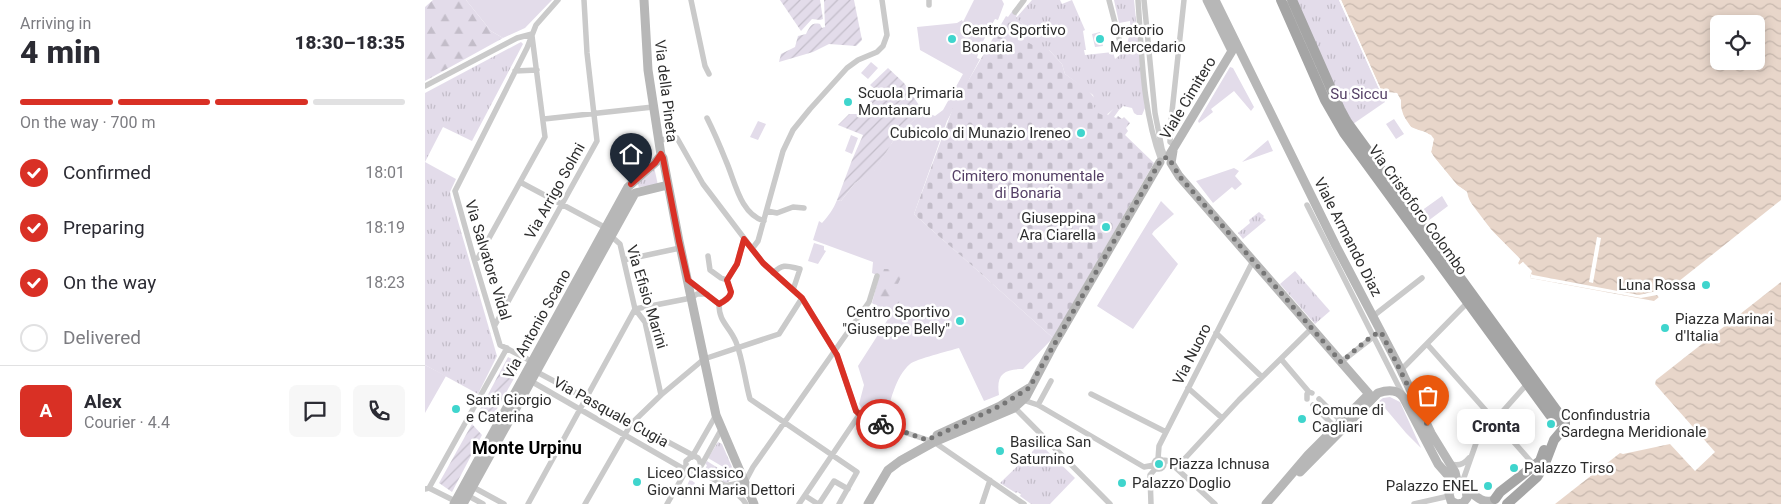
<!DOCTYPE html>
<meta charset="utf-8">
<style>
body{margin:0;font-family:Roboto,sans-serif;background:#f7f7f7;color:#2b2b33;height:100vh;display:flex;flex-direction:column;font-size:19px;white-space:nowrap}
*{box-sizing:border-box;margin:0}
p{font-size:16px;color:#7c7c81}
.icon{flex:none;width:28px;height:28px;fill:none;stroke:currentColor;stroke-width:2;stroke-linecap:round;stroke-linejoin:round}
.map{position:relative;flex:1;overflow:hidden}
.sheet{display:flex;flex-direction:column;background:#fff;width:425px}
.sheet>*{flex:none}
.controls{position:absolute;left:1285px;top:15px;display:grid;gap:10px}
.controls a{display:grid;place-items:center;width:55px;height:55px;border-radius:8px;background:#fff;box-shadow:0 2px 12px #0003;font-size:25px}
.pin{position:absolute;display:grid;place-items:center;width:42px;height:42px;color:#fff;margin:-51px -21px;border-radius:50% 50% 50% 0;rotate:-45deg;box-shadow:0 0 5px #0007}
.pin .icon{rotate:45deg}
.courier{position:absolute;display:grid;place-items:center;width:50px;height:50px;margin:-25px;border:4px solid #d93025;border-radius:50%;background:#fff;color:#222;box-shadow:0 1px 6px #0007}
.bubble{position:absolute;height:35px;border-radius:8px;background:#fff;box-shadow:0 2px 12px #0003;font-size:16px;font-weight:800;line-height:35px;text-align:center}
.summary em{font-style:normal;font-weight:800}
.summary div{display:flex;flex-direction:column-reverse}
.summary{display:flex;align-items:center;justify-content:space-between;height:85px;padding:0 20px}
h1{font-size:32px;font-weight:800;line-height:38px}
.bar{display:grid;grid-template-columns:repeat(4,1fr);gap:8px 5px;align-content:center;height:60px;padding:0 20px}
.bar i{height:6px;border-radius:4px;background:#e1e1e2}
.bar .selected{background:#d93025}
.bar p{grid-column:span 4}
.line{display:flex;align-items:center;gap:12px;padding:0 20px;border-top:1px solid #e1e1e2}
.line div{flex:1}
.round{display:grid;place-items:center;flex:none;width:52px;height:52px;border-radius:8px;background:#f7f7f7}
ol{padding:0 20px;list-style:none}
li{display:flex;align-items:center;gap:15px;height:55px}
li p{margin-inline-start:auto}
li .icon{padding:5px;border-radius:50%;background:#d93025;color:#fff;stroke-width:4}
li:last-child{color:#7c7c81}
li i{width:28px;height:28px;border:2px solid #e1e1e2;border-radius:50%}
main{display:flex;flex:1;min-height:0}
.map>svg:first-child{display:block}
.grass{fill:#e3dcea}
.forest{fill:url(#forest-firs)}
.cemetery{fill:url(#cemetery-stones)}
.park{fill:url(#park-tufts)}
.garden{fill:url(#garden-furrows)}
.water{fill:url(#water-waves);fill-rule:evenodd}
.pier{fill:#fff}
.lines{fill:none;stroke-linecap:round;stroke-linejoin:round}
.street{stroke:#cacaca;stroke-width:5.5}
.secondary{stroke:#b7b7b7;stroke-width:9}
.primary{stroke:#a5a5a5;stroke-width:10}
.done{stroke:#767676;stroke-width:5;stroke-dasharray:0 9}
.route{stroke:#d93025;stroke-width:6}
.poi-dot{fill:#3fd5cd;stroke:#fff;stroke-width:2}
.labels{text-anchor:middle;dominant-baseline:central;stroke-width:5;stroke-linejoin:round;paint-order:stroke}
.poi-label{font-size:15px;fill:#2d2d2d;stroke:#fff;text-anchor:start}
.street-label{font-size:15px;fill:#2d2d2d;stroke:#fff}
.park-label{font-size:15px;fill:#543f65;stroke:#fff}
.quarter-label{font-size:18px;font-weight:bold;fill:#000;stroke:#fff}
</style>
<main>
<section class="sheet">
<div class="summary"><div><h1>4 min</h1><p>Arriving in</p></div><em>18:30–18:35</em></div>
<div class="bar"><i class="selected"></i><i class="selected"></i><i class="selected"></i><i></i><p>On the way · 700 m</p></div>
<ol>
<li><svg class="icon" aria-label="check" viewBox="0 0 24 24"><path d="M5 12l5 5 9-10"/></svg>Confirmed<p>18:01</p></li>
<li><svg class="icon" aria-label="check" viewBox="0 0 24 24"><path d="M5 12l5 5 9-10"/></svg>Preparing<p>18:19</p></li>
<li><svg class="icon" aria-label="check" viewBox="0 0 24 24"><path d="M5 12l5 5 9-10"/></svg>On the way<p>18:23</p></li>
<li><i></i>Delivered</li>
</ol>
<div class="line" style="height:90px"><b class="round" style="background:#d93025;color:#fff">A</b><div><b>Alex</b><p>Courier · 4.4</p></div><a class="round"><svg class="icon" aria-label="chat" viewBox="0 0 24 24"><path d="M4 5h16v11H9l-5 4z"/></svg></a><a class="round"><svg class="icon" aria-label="phone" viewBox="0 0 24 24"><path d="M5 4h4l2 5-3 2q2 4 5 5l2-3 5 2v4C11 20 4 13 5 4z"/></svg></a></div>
</section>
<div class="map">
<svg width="1356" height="504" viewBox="0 0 1356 504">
<defs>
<pattern id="forest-firs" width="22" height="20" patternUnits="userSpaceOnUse" patternTransform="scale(1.25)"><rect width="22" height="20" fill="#e3dcea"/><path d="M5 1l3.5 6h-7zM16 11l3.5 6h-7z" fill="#c3bdc9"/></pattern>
<pattern id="cemetery-stones" width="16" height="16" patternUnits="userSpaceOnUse" patternTransform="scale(1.25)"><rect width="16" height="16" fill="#e3dcea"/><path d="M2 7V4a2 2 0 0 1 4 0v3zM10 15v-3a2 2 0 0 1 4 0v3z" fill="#c3bdc9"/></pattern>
<pattern id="park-tufts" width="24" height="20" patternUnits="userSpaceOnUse" patternTransform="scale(1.25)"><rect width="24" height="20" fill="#e3dcea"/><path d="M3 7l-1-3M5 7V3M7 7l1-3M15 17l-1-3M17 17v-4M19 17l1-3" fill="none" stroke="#c3bdc9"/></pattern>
<pattern id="garden-furrows" width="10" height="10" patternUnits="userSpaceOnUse" patternTransform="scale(1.25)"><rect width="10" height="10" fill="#e3dcea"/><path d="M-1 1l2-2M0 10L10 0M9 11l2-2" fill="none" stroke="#c3bdc9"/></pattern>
<pattern id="water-waves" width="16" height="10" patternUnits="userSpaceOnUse" patternTransform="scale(1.25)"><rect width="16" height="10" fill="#e8d6ca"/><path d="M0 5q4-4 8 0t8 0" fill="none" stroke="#c7b8ae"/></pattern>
</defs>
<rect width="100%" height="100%" fill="#fff"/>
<!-- grass -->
<path class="grass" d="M41,0H127L100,28L78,38L66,31Z
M549,0H577L579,4L573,20L570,19C563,33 555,44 552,58L555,59L522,121L489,214L628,338L598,369C578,369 571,375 574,395L559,401L534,348C524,351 491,359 485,364C470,377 465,403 460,421L440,414L434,404L439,385L433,366L465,316L447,303L454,276L447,273L448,262L388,240L394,221L397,223C404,215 408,210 412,200L416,201L430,183L449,171L470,138L498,111L510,116L518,110L538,74L495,50L492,27L532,23L537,20L538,22Z
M675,32L678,46L670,47L667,34Z
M446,62L453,68L443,79L436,73Z
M805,67L808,68L829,107L826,111L809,91L786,109L788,112L774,123L773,121Z
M969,119L979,134L971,139L961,124Z
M333,121L341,124L333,140L325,137Z
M426,135L433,138L427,154L420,151Z
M843,140L848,151L817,162Z
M809,168L814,171L810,176L817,184L810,190L807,187L788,203L771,181Z
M1017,196L1023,206L1003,221L996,211Z
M736,201L749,214L729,231L727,234L753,264L708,329L672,306Z
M389,243L399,246V250L401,251L393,264L383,261Z
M0,365L21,376L0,413Z
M965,397L975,402L996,448L981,433L954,401L958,398Z
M265,479L270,483L262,497L260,498L251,493L252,491L258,494Z"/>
<!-- forest -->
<path class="forest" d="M8,0H41L66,31L78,38L0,81V7Z
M459,269H480L472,286L479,295L469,310L450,301Z"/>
<!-- cemetery -->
<path class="cemetery" d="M588,10L592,14L591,17L598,24L592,32C599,40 613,49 624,50L637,64L640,74L663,90L682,114L683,115L690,107L694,110L689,117L691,118L693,116L697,119L699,117L705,123L701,128L703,131L700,135L729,163L628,338L489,214L529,105L581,16L583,17Z"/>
<!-- park -->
<path class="park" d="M607,0H635L637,4L647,0L660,30L658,31L661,50H659L660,55L688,52L690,59C702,51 706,35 705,21L694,23L689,0H709L720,108L717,115H712L709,113L707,108L698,106L694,110L690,108L680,116L673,113L666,102L669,99L668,95L640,74L637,64L624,50L621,51C611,48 598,40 592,32L598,24L591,18Z
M871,0H914L960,102L928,124L918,108Z
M96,42L98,44L47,141L18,127L0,162L31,179L25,192L26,197L72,356L53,394L0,365V93Z
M229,167L233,185L214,187L212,183Z
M834,212L839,216L838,217L841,220L818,239L813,233L825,223L824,220Z
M870,271L905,311L890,324L855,284Z
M293,442L297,444L310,474L283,458Z
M615,444L650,478L625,504H606L595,496L596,494L592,492L591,493L575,483Z
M282,461L293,468L289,476L290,477L295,469L308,476L306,480L300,484L297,482L298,480L293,477L291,479L287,476L288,474L283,471L281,473L279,472L282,465L280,464Z"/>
<!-- garden -->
<path class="garden" d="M355,0H395L398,19L395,20L387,19L376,31Z
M399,0H429L437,40L431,46L404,44L388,52L354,62L356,54L370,47L373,36L381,34C385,27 386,22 395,24L397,28L400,27Z
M463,68L479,83L498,111L470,138L449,172L430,183L416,201L412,200L427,160L438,135L413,125L424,114H434L453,92L445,85Z
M83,357L97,364L67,418L52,415Z
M47,424L57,435L27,492L14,483Z"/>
<!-- water -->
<path class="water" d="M916,0H1356V200L1229,301L1105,278L1106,274L1098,262L1094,265L1093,263L1095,259C1080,243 1045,212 1042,192L1032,185L1009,157L1006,152L1008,143C1007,140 1004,134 1002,133C997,130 991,131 986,127C976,117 977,105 972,93L957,92ZM1294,24H1331V61H1294Z
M1356,282V504H1130L1195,453L1198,454L1245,444L1270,471L1290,452L1230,384L1231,380Z"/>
<!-- pier -->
<path class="pier" d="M914,0H916L957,92L972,93L976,100V112L986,127L1006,135L1009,139L1006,152L1009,157L1032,185L1042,192L1043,199L1068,232L1095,259L1093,263L1094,265L1098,262L1107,271L1106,274L1108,275L1214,295L1236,290L1239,291L1242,294L1235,299L1232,295L1216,298L1105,278L1106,275L1104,272L1098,265L1096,267L1090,263L1092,259L1068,235L1043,204L1040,200L1039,193L1030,187L1006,159L1004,152L1006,139L1004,136L984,128L974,113V101L971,95H957Z
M1172,237L1176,238L1168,283L1164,282Z"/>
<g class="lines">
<!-- street -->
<path class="street" d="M266,0L280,66L284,74
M504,0V5
M684,0L695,42
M713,0C717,53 717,110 736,160
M719,0L730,113L737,149L740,157
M590,12L599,0
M90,71L112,70
M0,86L92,38L107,34
M282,118C289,132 295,146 301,161C310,181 315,214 339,221
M119,119L228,107
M234,140L252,138L278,184L338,263L377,298L412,355L431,411L439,419L509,442L599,504
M751,146L745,142L746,121L759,0
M95,182L183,229
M882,205L978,395
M342,211L352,213L368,207L379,208
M187,237L195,244L210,309L220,322L236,395
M327,249L333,241L358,151L368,130L385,109L422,68L433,60L452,52L458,46L462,35L457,0
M283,256L285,270L296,278L302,280
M49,259L53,258L120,137L107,36
M199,260L255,248
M348,273C359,263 362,266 375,269L368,290
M263,280L294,304
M294,304C294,323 304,325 311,342C318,360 320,381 325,399L432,472L414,504
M294,304L305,296L306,292L302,280L312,264L319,239
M210,309L266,298L272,294H282
M947,317L997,278
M70,325L172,141L162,53L159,0
M791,333L837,377
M1002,344L1109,465
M856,359L884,392L887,393
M916,362L952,334
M108,365L106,361L75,345L49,259L30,191L102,48L111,25L133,0
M976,370L1042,303
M104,380L264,472H271C276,469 277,463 273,458L110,371
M763,388L797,418
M666,394L741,432
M882,399V394L884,392
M894,399L916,421
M598,400L613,405L719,467L729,465
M613,405L626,381
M888,405L910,427
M588,406L685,504
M1070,420L1102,384
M267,457L291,415
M733,459L734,446L828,261
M729 464a5 5 0 1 1 10 0a5 5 0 1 1-10 0Z
M736,460C742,459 748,463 755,464
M1024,463C1032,467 1039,464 1044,458
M276,466L297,428
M261,468V461L267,456
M751,468L814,400L887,328
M751,468L790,504
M273,471C286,478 314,491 321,504
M46,486L79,504
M299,486L320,482L328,467L444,302L452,276
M1036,486L1062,412
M4,488L82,348
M0,489L4,488L30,501
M40,494L58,504
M382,497L393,504
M103,504L210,309
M160,504L206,424L236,395L279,359L354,334L377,298
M242,504L262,469
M374,504L434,415
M394,504L409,481L423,489
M557,504L565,480
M726,504L725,475L731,468
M989,504L1024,496"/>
<!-- secondary -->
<path class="secondary" d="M219,0L223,70L236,155L238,158L254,241L291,415L329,504
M782,0L807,51
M790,0L911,246L976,370L1006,433L1030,472L1033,485
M748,151L746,163L754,176L944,394L883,455L841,504
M745,154L807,51
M512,435L575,406L604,388
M875,472L953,393C962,390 972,389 978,397L1013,464L1027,480L1030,486
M29,504L203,187L230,163L236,155
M38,504L210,193L243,185
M443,504L463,470L475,461L509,442L589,408L601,397L629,344L735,162
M1032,504L1026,501L1024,494L1027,487C1043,481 1050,504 1066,501
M1033,504L1038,503L1042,498L1041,489"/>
<!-- primary -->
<path class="primary" d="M856,0L900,100L919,133L1125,415L1131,422
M867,0L915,109L922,122L1140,422V427L1129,440L1119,466L1112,477L1082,504
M1070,499L1075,492L1115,461L1119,450"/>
</g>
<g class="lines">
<!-- done -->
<path class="done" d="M456,424L502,440L575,406L604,388L736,160L742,157C746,160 752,173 756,178L916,362L948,335L956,332L1003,426"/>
<!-- route -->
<path class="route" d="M206,184L230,163L236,154L238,158L254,241L263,280L294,304C300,301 305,298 306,292L302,280L312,264L319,239L338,263L377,298L412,355L431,411C438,419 446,421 456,424"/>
</g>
<!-- markers -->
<g class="poi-dot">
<circle cx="527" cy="39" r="5"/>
<circle cx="675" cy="39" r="5"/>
<circle cx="423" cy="102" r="5"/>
<circle cx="656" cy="133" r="5"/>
<circle cx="681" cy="227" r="5"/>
<circle cx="1281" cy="285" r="5"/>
<circle cx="535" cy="321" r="5"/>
<circle cx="1240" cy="328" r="5"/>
<circle cx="31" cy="409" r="5"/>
<circle cx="877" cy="419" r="5"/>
<circle cx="1126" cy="424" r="5"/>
<circle cx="575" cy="451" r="5"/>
<circle cx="734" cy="464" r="5"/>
<circle cx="1089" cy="468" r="5"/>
<circle cx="212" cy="482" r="5"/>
<circle cx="697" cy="483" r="5"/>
<circle cx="1063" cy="486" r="5"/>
</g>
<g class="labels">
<!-- poi labels -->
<g class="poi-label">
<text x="537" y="30">Centro Sportivo<tspan x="537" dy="17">Bonaria</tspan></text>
<text x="685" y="30">Oratorio<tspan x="685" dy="17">Mercedario</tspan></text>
<text x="433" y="93">Scuola Primaria<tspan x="433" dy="17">Montanaru</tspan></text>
<text x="646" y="133" text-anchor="end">Cubicolo di Munazio Ireneo</text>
<text x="671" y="218" text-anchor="end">Giuseppina<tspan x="671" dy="17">Ara Ciarella</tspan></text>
<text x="1271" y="285" text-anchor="end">Luna Rossa</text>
<text x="525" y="312" text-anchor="end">Centro Sportivo<tspan x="525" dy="17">"Giuseppe Belly"</tspan></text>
<text x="1250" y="319">Piazza Marinai<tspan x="1250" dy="17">d'Italia</tspan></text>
<text x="41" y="400">Santi Giorgio<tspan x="41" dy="17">e Caterina</tspan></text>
<text x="887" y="410">Comune di<tspan x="887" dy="17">Cagliari</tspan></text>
<text x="1136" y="415">Confindustria<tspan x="1136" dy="17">Sardegna Meridionale</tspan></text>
<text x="585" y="442">Basilica San<tspan x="585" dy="17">Saturnino</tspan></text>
<text x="744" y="464">Piazza Ichnusa</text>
<text x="1099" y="468">Palazzo Tirso</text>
<text x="222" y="473">Liceo Classico<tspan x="222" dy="17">Giovanni Maria Dettori</tspan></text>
<text x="707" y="483">Palazzo Doglio</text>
<text x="1053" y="486" text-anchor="end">Palazzo ENEL</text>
</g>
<!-- street labels -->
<g class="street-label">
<text transform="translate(241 91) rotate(83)">Via della Pineta</text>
<text transform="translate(763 98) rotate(-59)">Viale Cimitero</text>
<text transform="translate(130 191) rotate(-61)">Via Arrigo Solmi</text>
<text transform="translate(993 210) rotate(54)">Via Cristoforo Colombo</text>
<text transform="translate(923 237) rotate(63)">Viale Armando Diaz</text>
<text transform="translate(63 260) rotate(73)">Via Salvatore Vidal</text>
<text transform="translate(222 297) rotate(73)">Via Efisio Marini</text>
<text transform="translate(112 324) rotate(-61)">Via Antonio Scano</text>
<text transform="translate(767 354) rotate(-63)">Via Nuoro</text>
<text transform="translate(186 412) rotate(29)">Via Pasquale Cugia</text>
</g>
<!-- park labels -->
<g class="park-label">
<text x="934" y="94">Su Siccu</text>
<text x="603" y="176">Cimitero monumentale<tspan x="603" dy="17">di Bonaria</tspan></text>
</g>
<!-- quarter labels -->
<g class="quarter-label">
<text x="102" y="447">Monte Urpinu</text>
</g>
</g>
</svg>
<div class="controls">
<a><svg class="icon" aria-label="locate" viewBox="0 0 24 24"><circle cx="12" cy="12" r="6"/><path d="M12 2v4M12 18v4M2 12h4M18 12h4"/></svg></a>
</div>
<div class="pin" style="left:1003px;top:426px;background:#ea580c"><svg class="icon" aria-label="bag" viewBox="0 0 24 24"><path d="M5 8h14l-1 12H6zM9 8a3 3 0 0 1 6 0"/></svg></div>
<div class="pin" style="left:206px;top:184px;background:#1f2937"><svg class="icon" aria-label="home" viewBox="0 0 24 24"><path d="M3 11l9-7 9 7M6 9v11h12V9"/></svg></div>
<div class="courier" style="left:456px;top:424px"><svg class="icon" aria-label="bike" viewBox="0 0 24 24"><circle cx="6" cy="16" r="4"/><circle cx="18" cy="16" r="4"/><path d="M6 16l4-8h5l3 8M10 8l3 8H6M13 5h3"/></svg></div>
<div class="bubble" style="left:1032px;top:409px;width:78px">Cronta</div>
</div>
</main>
